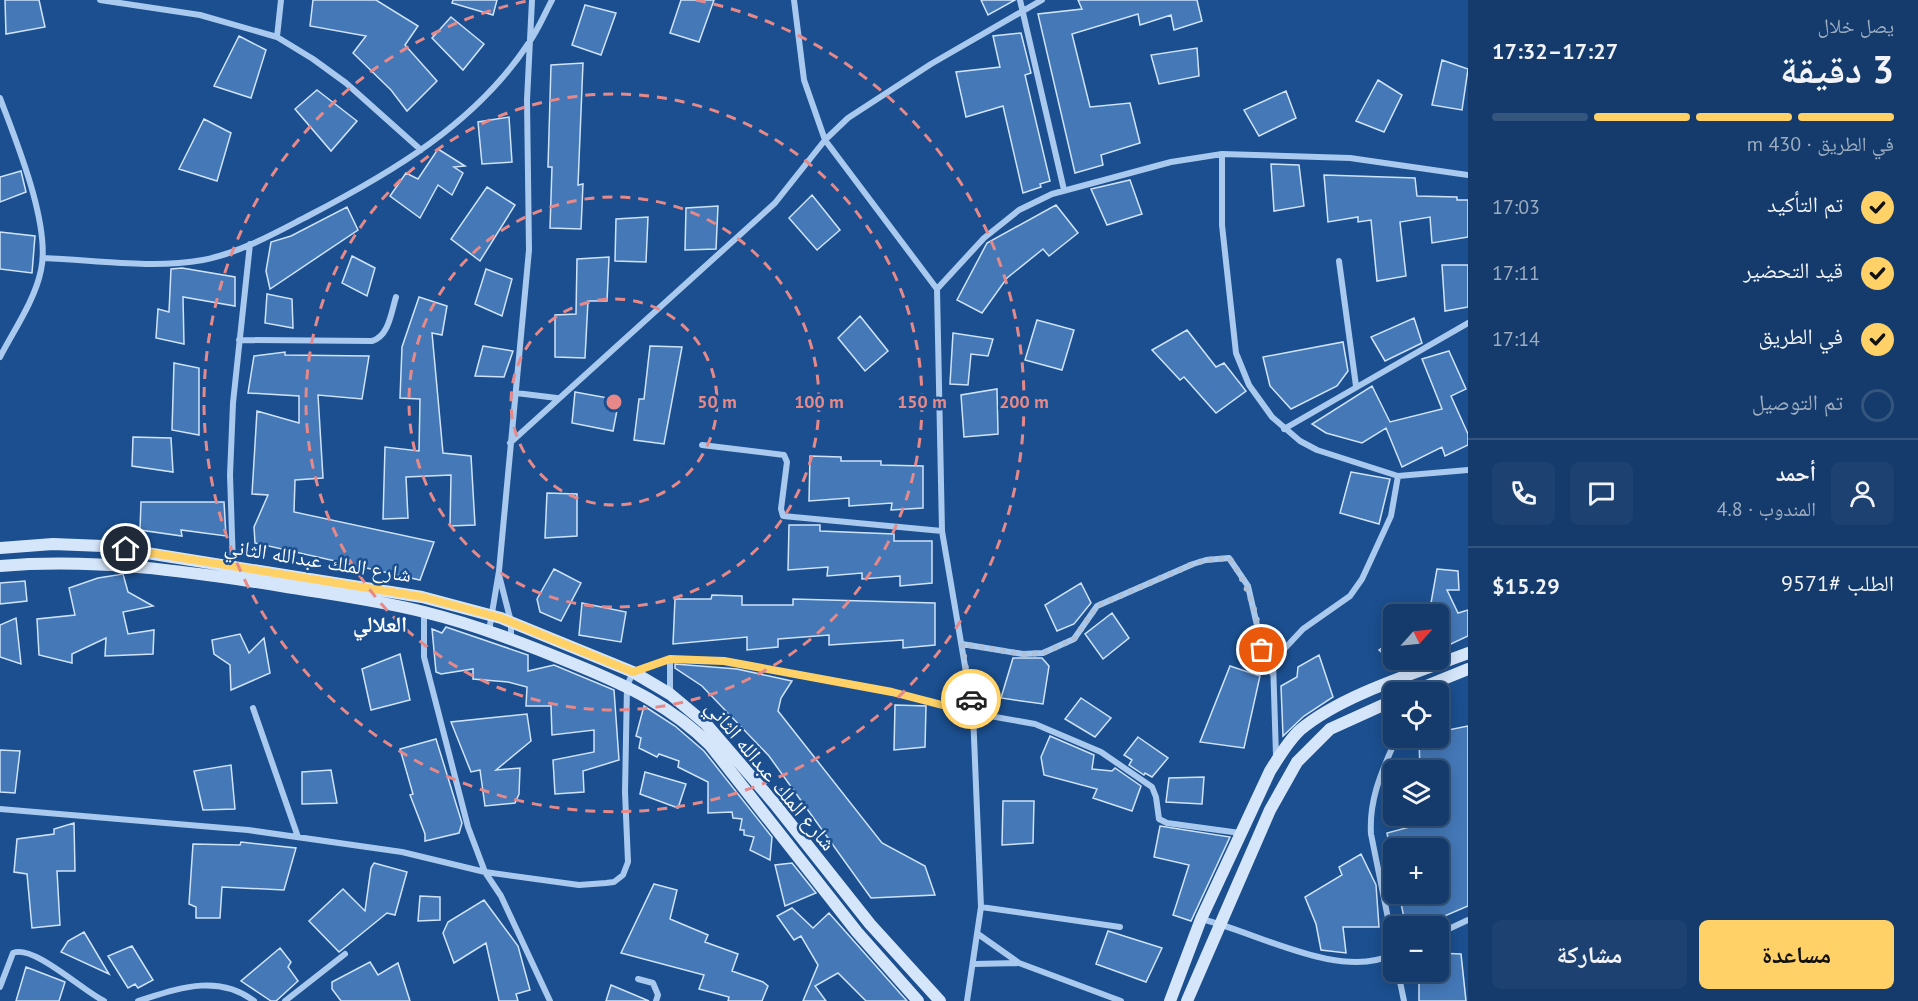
<!DOCTYPE html>
<html lang="ar">
<meta charset="utf-8">
<style>
body{margin:0;font-family:"PT Sans","Noto Naskh Arabic",sans-serif;background:#1d4271;color:#f1f3f6;direction:rtl;height:100vh;display:flex;flex-direction:column;font-size:22px;white-space:nowrap}
*{box-sizing:border-box;margin:0}
p{font-size:20px;color:#9dadc1}
.icon{flex:none;width:33px;height:33px;fill:none;stroke:currentColor;stroke-width:2;stroke-linecap:round;stroke-linejoin:round}
.map{position:relative;flex:1;overflow:hidden;direction:ltr}
.panel{display:flex;flex-direction:column;background:#143b6b;width:450px}
.panel>*{flex:none}
.needle{width:39px;rotate:63deg}
.tools{position:absolute;left:1383px;top:604px;display:grid;gap:12px}
.tools a{display:grid;place-items:center;width:66px;height:66px;border-radius:9px;background:#143b6b;box-shadow:0 3px 15px #0003,0 0 0 2px #33557e;font-size:30px}
.pin{position:absolute;display:grid;place-items:center;width:51px;height:51px;color:#fff;margin:-26px;border:3px solid #fff;border-radius:50%;box-shadow:0 2px 6px #0007}
.courier{position:absolute;display:grid;place-items:center;width:60px;height:60px;margin:-30px;border:4px solid #ffd166;border-radius:50%;background:#fff;color:#222;box-shadow:0 2px 8px #0007}
.head em{font-style:normal;font-weight:700}
.head div{display:flex;flex-direction:column-reverse}
.head{display:flex;align-items:center;justify-content:space-between;height:102px;padding:0 24px}
h1{font-size:39px;font-weight:700;line-height:45px}
.bar{display:grid;grid-template-columns:repeat(4,1fr);gap:9px 6px;align-content:center;height:72px;padding:0 24px}
.bar i{height:8px;border-radius:4px;background:#33557e}
.bar .selected{background:#ffd166}
.bar p{grid-column:span 4}
.line{display:flex;align-items:center;gap:15px;padding:0 24px;border-top:2px solid #33557e}
.line div{flex:1}
.round{display:grid;place-items:center;flex:none;width:63px;height:63px;border-radius:9px;background:#1d4271}
ol{padding:0 24px;list-style:none}
li{display:flex;align-items:center;gap:18px;height:66px}
li p{margin-inline-start:auto}
li .icon{padding:6px;border-radius:50%;background:#ffd166;color:#111;stroke-width:4}
li:last-child{color:#9dadc1}
li i{width:33px;height:33px;border:3px solid #33557e;border-radius:50%}
.button{display:flex;gap:12px;margin-top:auto;padding:12px 24px}
.button a{flex:1;height:69px;border-radius:9px;background:#ffd166;color:#111;font-size:24px;font-weight:700;line-height:69px;text-align:center}
.button a+a{background:#1d4271;color:#f1f3f6}
main{display:flex;flex:1;min-height:0}
.map>svg:first-child{display:block}
.building{fill:#4478b7;stroke:#cfe3fa;stroke-width:1.5}
.lines{fill:none;stroke-linecap:round;stroke-linejoin:round}
.street{stroke:#a9c9ee;stroke-width:6}
.secondary{stroke:#d6e6fa;stroke-width:12}
.done{stroke:#afc1d8;stroke-width:6;stroke-dasharray:0 10.8}
.route{stroke:#ffd166;stroke-width:8}
.ring{fill:none;stroke:#e88989;stroke-width:3;stroke-dasharray:10 8}
.labels{text-anchor:middle;dominant-baseline:central;stroke-width:5;stroke-linejoin:round;paint-order:stroke}
.street-label{font-size:21px;fill:#fff;stroke:#1b4f8f}
.neighbourhood-label{font-size:22px;font-weight:bold;fill:#fff;stroke:#1b4f8f}
.centre{fill:#e88989;stroke:#1b4f8f;stroke-width:3}
.ring-label{font-size:18px;text-anchor:middle;font-weight:bold;fill:#e88989;stroke:#1b4f8f;stroke-width:5;stroke-linejoin:round;paint-order:stroke}
</style>
<main>
<section class="panel">
<div class="head"><div><h1>3 دقيقة</h1><p>يصل خلال</p></div><em>17:27–17:32</em></div>
<div class="bar"><i class="selected"></i><i class="selected"></i><i class="selected"></i><i></i><p>في الطريق · 430 m</p></div>
<ol>
<li><svg class="icon" aria-label="check" viewBox="0 0 24 24"><path d="M5 12l5 5 9-10"/></svg>تم التأكيد<p>17:03</p></li>
<li><svg class="icon" aria-label="check" viewBox="0 0 24 24"><path d="M5 12l5 5 9-10"/></svg>قيد التحضير<p>17:11</p></li>
<li><svg class="icon" aria-label="check" viewBox="0 0 24 24"><path d="M5 12l5 5 9-10"/></svg>في الطريق<p>17:14</p></li>
<li><i></i>تم التوصيل</li>
</ol>
<div class="line" style="height:108px"><a class="round"><svg class="icon" aria-label="person" viewBox="0 0 24 24"><circle cx="12" cy="8" r="4"/><path d="M4 21q1-7 8-7t8 7"/></svg></a><div><b>أحمد</b><p>المندوب · 4.8</p></div><a class="round"><svg class="icon" aria-label="chat" viewBox="0 0 24 24"><path d="M4 5h16v11H9l-5 4z"/></svg></a><a class="round"><svg class="icon" aria-label="phone" viewBox="0 0 24 24"><path d="M5 4h4l2 5-3 2q2 4 5 5l2-3 5 2v4C11 20 4 13 5 4z"/></svg></a></div>
<div class="line" style="height:78px"><div>الطلب #9571</div><b>$15.29</b></div>
<div class="button"><a>مساعدة</a><a>مشاركة</a></div>
</section>
<div class="map">
<svg width="1468" height="1001" viewBox="0 0 1468 1001">
<rect width="100%" height="100%" fill="#1b4f8f"/>
<!-- building -->
<path class="building" d="M5,0H39L45,27L6,34Z
M313,0H376L418,26L405,45L437,81L407,111L391,90L353,53L366,36L310,26Z
M453,0H497L493,15L452,3Z
M681,0H714L699,42L670,33Z
M981,0H1015L988,15Z
M1078,0H1197L1202,21L1174,30L1171,15L1140,25L1138,14L1072,34L1090,107L1130,103L1140,143L1101,155L1103,165L1075,173L1038,14L1082,9Z
M585,5L616,13L601,55L572,45Z
M451,17L484,44L463,70L432,38Z
M1021,33L1031,73L1025,75L1050,181L1040,184L1041,187L1023,193L1003,106L966,117L956,72L1000,67L993,36Z
M239,36L266,50L251,98L214,86Z
M1197,48L1199,76L1159,84L1151,55Z
M1442,60L1468,69L1462,110L1432,105Z
M583,63L578,185L583,184L581,229L550,228L552,167H548L551,65Z
M1378,80L1402,95L1384,132L1356,121Z
M317,90L357,121L331,151L295,109Z
M1286,91L1296,118L1259,136L1244,110Z
M509,117L512,162L482,164L478,122Z
M204,119L231,133L217,181L179,169Z
M438,149L465,166L454,167L463,173L452,195L438,185L420,218L390,196L406,173L418,179Z
M1271,164L1299,165L1304,206L1274,211Z
M21,171L26,192L0,202V177Z
M1324,175L1415,178L1417,196L1457,197V200H1468V237L1432,243L1430,217L1400,222L1406,276L1377,281L1371,220L1358,222V217L1328,222Z
M1130,180L1142,214L1107,225L1091,189Z
M487,187L515,205L480,261L451,239Z
M812,195L840,230L817,250L789,218Z
M1056,205L1078,233L1049,256L1043,249L1007,278L982,313L957,300L987,243Z
M718,206L716,249L685,250L686,208Z
M347,207L358,230L270,289L266,271L271,242L291,236Z
M648,217L646,262L615,261L616,219Z
M0,232L35,236L32,273L0,269Z
M352,256L375,268L367,296L342,283Z
M609,257L607,301H588L585,358L555,357V315L576,314L577,259Z
M1442,265H1468V307L1445,311Z
M182,268L235,277V306L183,297L184,344L156,338L158,309L169,312L171,269Z
M486,269L512,279L502,316L475,304Z
M267,294L292,299L293,328L265,323Z
M419,297L447,306L442,335L432,333L443,453L471,456L475,525L450,526L451,475L406,477L408,518L383,519L385,447L419,451L420,399L400,398L402,347Z
M860,316L888,351L865,371L838,338Z
M1414,318L1422,343L1385,361L1371,337Z
M1037,320L1074,330L1062,370L1025,360Z
M1187,330L1216,367L1224,363L1246,391L1216,413L1184,377L1180,380L1152,350Z
M953,333L993,339L988,356L971,354L968,385L950,384Z
M1343,342L1348,371L1337,386L1291,409L1270,386L1263,357Z
M483,346L513,351L504,377L475,376Z
M650,346L682,347L664,444L634,440L639,399H644Z
M1449,351L1466,389L1451,396L1468,434V445L1445,456L1442,447L1402,467L1386,428L1362,443L1326,433L1312,424L1372,386L1390,422L1442,409L1422,359Z
M285,352V355L369,356L362,399L318,395L323,478L295,480L294,512L434,542L420,580L255,543L254,527L268,495L252,494L257,411L299,423V396L248,393L254,356Z
M174,363L199,368V435L172,430Z
M997,389L998,434L964,437L961,395Z
M575,392L619,400L613,431L572,423Z
M133,437L171,438L173,472L132,466Z
M810,456L841,457V461H881V465L923,466V508L891,510L892,503L849,506V498L809,501Z
M1351,472L1390,479L1379,524L1340,513Z
M547,493L577,494V536L545,538Z
M141,502H224L226,536L181,530L182,536L140,530Z
M789,525H820V531L894,534V541H932V583L900,586V576L862,579V573L827,576L828,567L788,570Z
M554,569L581,583L561,621L540,612L537,599Z
M1437,569L1458,571L1459,590H1447L1458,613L1468,610V636L1438,650V615H1424L1431,603Z
M123,574L128,592L153,606L123,612L128,634L154,630L153,654L105,656L106,638L72,654V663L39,655L37,619L75,615L69,588L98,578Z
M25,581L27,601L0,604V583Z
M1081,583L1091,603L1074,624L1057,631L1045,605Z
M712,595L742,596V605H793V599L935,603V645L903,648V640L829,645V635L778,639V647L747,650V637L673,644L675,599H711Z
M582,603L626,612L621,642L579,635Z
M1112,613L1129,638L1103,659L1085,634Z
M16,618L21,664L0,657V625Z
M446,627L528,655V671L554,665L614,690L619,760L583,771L584,792L555,794L553,760L594,752V730L552,735L551,706H526L527,687L508,682L473,679V669L441,674L436,672L432,629L442,633Z
M240,634L249,653L264,638L270,673L231,690L230,665L214,654L212,640Z
M1394,640V662L1379,650Z
M400,654L410,700L371,710L362,669Z
M1319,655L1333,697L1304,716L1283,736L1281,686L1297,677L1298,667Z
M1013,658H1042L1049,666L1043,704L1001,698Z
M675,664L737,669L792,681L781,698L778,711L882,843L925,866L935,895L871,898L769,756L702,686L675,668Z
M1230,666L1260,676L1244,748L1200,742Z
M1081,698L1111,718L1095,737L1065,719Z
M895,705L926,706L925,747L894,750Z
M644,706L675,726L704,751L772,837L770,860L750,850L754,837L744,835V830H740L742,819L733,818L732,812L708,813V782L678,767L679,761L659,754L657,757L639,748L641,738L636,736Z
M527,714L531,741L496,770L520,768L519,794L515,803L485,806L480,770L471,772L451,722Z
M1468,726V906L1419,927H1406L1399,894H1438V849H1390L1387,833L1421,824V816H1438V771H1420L1419,738H1438V732Z
M1050,736L1094,755L1092,769L1112,771L1115,768L1141,786L1132,811L1093,798L1097,789L1044,775L1041,757Z
M1138,737L1168,758L1152,777L1145,773L1144,775L1129,765L1132,760L1124,755Z
M436,739L462,823L459,833L425,841V834L410,795L413,794L400,749Z
M0,750L20,751L15,793L0,792Z
M231,765L235,809L203,810L194,771Z
M331,770L337,803L302,804V772Z
M645,772L686,784L678,808L640,794Z
M1204,777L1202,804L1166,802L1169,778Z
M1003,801H1034L1033,843L1002,845Z
M74,823L75,871H57L60,925L32,928L27,874L14,872L17,839L54,834V829Z
M1160,826L1230,837L1191,921L1173,915L1189,865L1154,857Z
M241,842L296,848L284,890L222,887L220,918H196V907L189,904L193,844L240,845Z
M1361,854L1376,885L1379,927H1343L1346,953L1321,950L1316,924L1305,897L1342,875L1339,867Z
M374,863L407,872L395,915L387,913L339,952L309,921L343,889L365,911L371,868Z
M792,863L816,893L785,906L775,865Z
M654,884L677,890L670,919L708,935L705,942L738,954L732,971L763,982L768,986L762,1001H728L729,997L699,989L704,975L621,953Z
M420,896L440,897V920L418,921Z
M484,900L518,946L530,990L516,994L518,1001H499L486,943L454,963L443,933L448,922Z
M792,908L813,928L829,913L907,1001H866L838,973L815,986L826,1001H803L818,965L801,936L794,940L777,916Z
M1108,931L1162,948L1146,982L1096,964Z
M84,932L109,974L61,952L68,941Z
M132,946L153,980L138,988L135,984L128,988L108,956Z
M280,948L291,962L288,967L298,981L276,1001H271L241,981Z
M1438,953L1461,954L1466,1001H1419V972H1438Z
M370,962L378,975L398,963L410,1001H341L332,989V982Z
M26,967L65,982L59,1001H16Z
M611,985L649,1001H606Z"/>
<g class="lines">
<!-- street -->
<path class="street" d="M100,0L200,15L277,37L313,59L346,83L421,150
M794,0L804,80L825,140L937,289
M1020,0L1064,190
M277,37L281,0
M0,98C16,141 51,225 41,270C35,300 14,330 0,357
M1222,154V225L1236,353L1249,385L1272,417L1300,441L1317,450L1398,476L1468,470
M44,258C96,260 151,269 203,260C240,253 275,233 308,216C391,173 475,124 528,44C538,30 544,15 552,0
M1339,261L1356,386
M239,340L372,341C389,336 391,313 396,297
M516,393L557,398
M1284,429L1468,323
M510,443L775,203L825,140L848,118L931,64L1042,0
M702,445L784,455L787,462L781,509L783,516L942,531
M233,565L230,475L233,403L250,244
M499,575L511,622V638
M424,613V657L468,827L485,872L501,896L550,1001
M489,631L499,571L529,250L527,100L532,0
M962,644L1023,654L1043,653L1074,639L1097,606L1193,564L1206,560L1229,558L1248,586L1265,660L1272,673
M670,659V694
M253,708L298,837
M1393,746C1380,775 1369,802 1371,834L1394,948
M1276,756L1273,661L1303,629L1350,596L1362,579L1391,516L1398,476
M0,809L248,830L402,852L485,872L579,885L606,883L614,882L623,875L628,862L625,792L627,686L633,672L670,659L724,661L892,692L973,713L1035,724L1101,752L1152,787L1156,797L1159,819L1167,823L1240,833
M981,907L1120,927
M1201,919C1257,932 1339,981 1394,954
M978,934L1019,963L1121,1001
M1438,934L1468,920
M974,964L1018,963
M1398,972L1404,1001
M638,979L653,983L658,995L656,1001
M0,987L13,953C33,944 83,991 104,1001
M138,1001C177,989 217,973 254,1001
M285,1001L345,954
M967,1001L981,907L973,713L942,531L937,289L984,238L1019,210L1052,194L1171,162L1222,154L1350,158L1468,175"/>
<!-- secondary -->
<path class="secondary" d="M0,548L53,544L103,546L422,597L501,618L633,672L670,694L706,724L774,803L870,924L940,1001
M0,566C95,558 187,571 281,586C328,594 377,600 424,612C477,625 528,645 579,666C628,686 672,707 710,745L857,932L918,1001
M1409,693L1468,669
M1170,1001L1201,919L1270,771C1279,757 1288,741 1300,730C1341,695 1418,672 1468,653
M1187,1001L1270,810L1297,762L1330,729L1394,700"/>
</g>
<g class="lines">
<!-- done -->
<path class="done" d="M971,699L962,644L1023,654L1043,653L1074,639L1097,606L1193,564L1206,560L1229,558C1249,585 1258,616 1262,650"/>
<!-- route -->
<path class="route" d="M126,549L423,597L501,618L633,672L670,659L724,661L892,692L973,713L971,699"/>
</g>
<!-- distance rings -->
<g class="ring">
<circle cx="614" cy="402" r="103"/>
<circle cx="614" cy="402" r="205"/>
<circle cx="614" cy="402" r="308"/>
<path d="M696 0A410 410 0 1 1 532 0"/>
</g>
<g class="labels">
<!-- street labels -->
<g class="street-label">
<text transform="translate(318 560) rotate(9)">شارع الملك عبدالله الثاني</text>
<text transform="translate(771 775) rotate(50)">شارع الملك عبدالله الثاني</text>
</g>
<!-- neighbourhood labels -->
<g class="neighbourhood-label">
<text x="380" y="624">العلالي</text>
</g>
</g>
<circle cx="614" cy="402" r="9" class="centre"/>
<g class="ring-label">
<text x="717" y="408">50 m</text>
<text x="819" y="408">100 m</text>
<text x="922" y="408">150 m</text>
<text x="1024" y="408">200 m</text>
</g>
</svg>
<div class="tools">
<a><svg class="needle" viewBox="-14 -14 28 28"><path d="M0-13l5 13h-10z" fill="#e53935"/><path d="M0 13l5-13h-10z" fill="#9dadc1"/></svg></a>
<a><svg class="icon" aria-label="locate" viewBox="0 0 24 24"><circle cx="12" cy="12" r="6"/><path d="M12 2v4M12 18v4M2 12h4M18 12h4"/></svg></a>
<a><svg class="icon" aria-label="layers" viewBox="0 0 24 24"><path d="M12 4l9 5-9 5-9-5zM3 14l9 5 9-5"/></svg></a>
<a>+</a>
<a>−</a>
</div>
<div class="pin" style="left:1262px;top:650px;background:#ea580c"><svg class="icon" aria-label="bag" viewBox="0 0 24 24"><path d="M5 8h14l-1 12H6zM9 8a3 3 0 0 1 6 0"/></svg></div>
<div class="pin" style="left:126px;top:549px;background:#1f2937"><svg class="icon" aria-label="home" viewBox="0 0 24 24"><path d="M3 11l9-7 9 7M6 9v11h12V9"/></svg></div>
<div class="courier" style="left:971px;top:699px"><svg class="icon" aria-label="car" viewBox="0 0 24 24"><path d="M5 17H2v-5l4-1 3-4h7l3 4 3 1v5h-3M9 17h6M6 11h13"/><circle cx="7" cy="17" r="2"/><circle cx="17" cy="17" r="2"/></svg></div>
</div>
</main>
